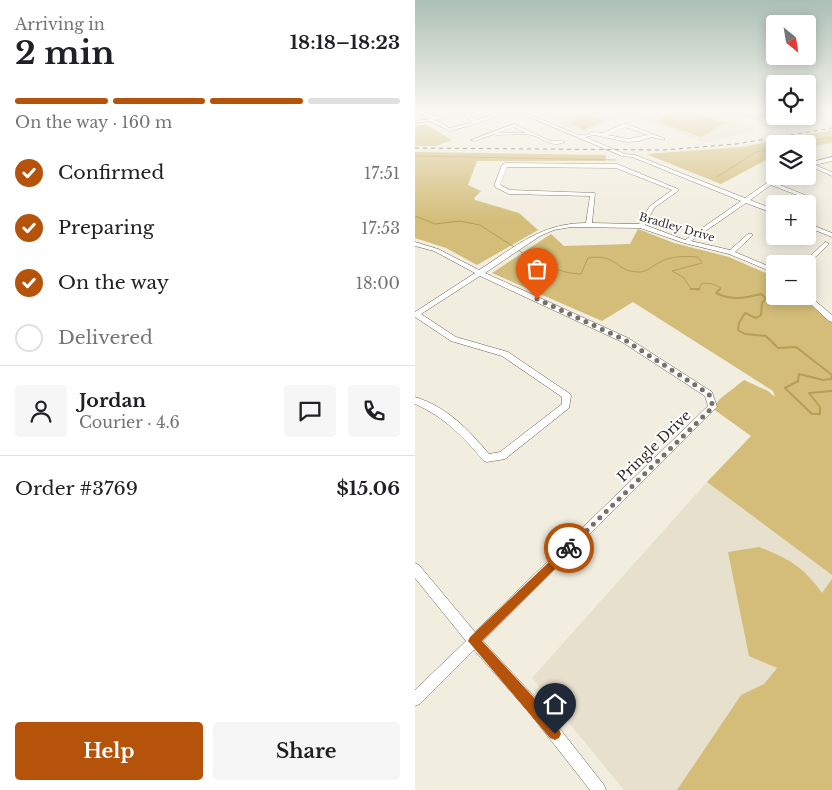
<!DOCTYPE html>
<meta charset="utf-8">
<style>
body{margin:0;font-family:"Libre Baskerville",serif;background:#f6f6f6;color:#202124;height:100vh;display:flex;flex-direction:column;font-size:19px;white-space:nowrap}
*{box-sizing:border-box;margin:0}
p{font-size:16px;color:#757577}
.icon{flex:none;width:28px;height:28px;fill:none;stroke:currentColor;stroke-width:2;stroke-linecap:round;stroke-linejoin:round}
.map{position:relative;flex:1;overflow:hidden}
.drawer{display:flex;flex-direction:column;background:#fff;width:415px}
.drawer>*{flex:none}
.needle{width:32px;rotate:150deg}
.buttons{position:absolute;left:351px;top:15px;display:grid;gap:10px}
.buttons a{display:grid;place-items:center;width:50px;height:50px;border-radius:5px;background:#fff;box-shadow:0 2px 12px #0003;font-size:25px}
.pin{position:absolute;display:grid;place-items:center;width:42px;height:42px;color:#fff;margin:-51px -21px;border-radius:50% 50% 50% 0;rotate:-45deg;box-shadow:0 0 5px #0007}
.pin .icon{rotate:45deg}
.courier{position:absolute;display:grid;place-items:center;width:50px;height:50px;margin:-25px;border:4px solid #b45309;border-radius:50%;background:#fff;color:#222;box-shadow:0 1px 6px #0007}
.overview em{font-style:normal;font-weight:800}
.overview div{display:flex;flex-direction:column-reverse}
.overview{display:flex;align-items:center;justify-content:space-between;height:85px;padding:0 15px}
h1{font-size:32px;font-weight:800;line-height:38px}
.bar{display:grid;grid-template-columns:repeat(4,1fr);gap:8px 5px;align-content:center;height:60px;padding:0 15px}
.bar i{height:6px;border-radius:4px;background:#e0e0e0}
.bar .selected{background:#b45309}
.bar p{grid-column:span 4}
.line{display:flex;align-items:center;gap:12px;padding:0 15px;border-top:1px solid #e0e0e0}
.line div{flex:1}
.round{display:grid;place-items:center;flex:none;width:52px;height:52px;border-radius:5px;background:#f6f6f6}
ol{padding:0 15px;list-style:none}
li{display:flex;align-items:center;gap:15px;height:55px}
li p{margin-inline-start:auto}
li .icon{padding:5px;border-radius:50%;background:#b45309;color:#fff;stroke-width:4}
li:last-child{color:#757577}
li i{width:28px;height:28px;border:2px solid #e0e0e0;border-radius:50%}
.cta{display:flex;gap:10px;margin-top:auto;padding:10px 15px}
.cta a{flex:1;height:58px;border-radius:5px;background:#b45309;color:#fff;font-size:20px;font-weight:800;line-height:58px;text-align:center}
.cta a+a{background:#f6f6f6;color:#202124}
main{display:flex;flex:1;min-height:0}
.map>svg:first-child{display:block}
.built{fill:#e7e0cc}
.green{fill:#d3bd79}
.lines{fill:none;stroke-linecap:round;stroke-linejoin:round}
.stream-far1{stroke:#b69f54;stroke-width:1}
.stream{stroke:#b69f54;stroke-width:2}
.minor-casing{stroke:#666256;stroke-width:1}
.minor{fill:#fff;fill-rule:evenodd}
.rail{stroke:#4b4943;stroke-width:1;stroke-dasharray:4 4;stroke-linecap:butt}
.route{fill:#b45309}
.done{stroke:#747169;stroke-width:5;stroke-dasharray:0 9}
.labels{text-anchor:middle;dominant-baseline:central;stroke-width:4;stroke-linejoin:round;paint-order:stroke}
.far-street-label{font-size:11px;fill:#302e29;stroke:#fff}
.street-label{font-size:14px;fill:#302e29;stroke:#fff}
</style>
<main>
<section class="drawer">
<div class="overview"><div><h1>2 min</h1><p>Arriving in</p></div><em>18:18–18:23</em></div>
<div class="bar"><i class="selected"></i><i class="selected"></i><i class="selected"></i><i></i><p>On the way · 160 m</p></div>
<ol>
<li><svg class="icon" aria-label="check" viewBox="0 0 24 24"><path d="M5 12l5 5 9-10"/></svg>Confirmed<p>17:51</p></li>
<li><svg class="icon" aria-label="check" viewBox="0 0 24 24"><path d="M5 12l5 5 9-10"/></svg>Preparing<p>17:53</p></li>
<li><svg class="icon" aria-label="check" viewBox="0 0 24 24"><path d="M5 12l5 5 9-10"/></svg>On the way<p>18:00</p></li>
<li><i></i>Delivered</li>
</ol>
<div class="line" style="height:90px"><a class="round"><svg class="icon" aria-label="person" viewBox="0 0 24 24"><circle cx="12" cy="8" r="4"/><path d="M4 21q1-7 8-7t8 7"/></svg></a><div><b>Jordan</b><p>Courier · 4.6</p></div><a class="round"><svg class="icon" aria-label="chat" viewBox="0 0 24 24"><path d="M4 5h16v11H9l-5 4z"/></svg></a><a class="round"><svg class="icon" aria-label="phone" viewBox="0 0 24 24"><path d="M5 4h4l2 5-3 2q2 4 5 5l2-3 5 2v4C11 20 4 13 5 4z"/></svg></a></div>
<div class="line" style="height:65px"><div>Order #3769</div><b>$15.06</b></div>
<div class="cta"><a>Help</a><a>Share</a></div>
</section>
<div class="map">
<svg width="417" height="790" viewBox="0 0 417 790">
<rect width="100%" height="100%" fill="#f1eddf"/>
<!-- built -->
<path class="built" d="M148,111H285L342,129L292,143L211,115L167,133L129,118Z
M292,482L417,575V598L349,684L326,695L262,790H209L117,678Z"/>
<!-- green -->
<path class="green" d="M264,111H272L311,123L286,137L241,121Z
M169,114L190,121L168,130L156,123L158,120Z
M10,124L37,140L21,146H0V126Z
M417,130V143L393,147L392,144H360V155L306,184L231,154L326,147Z
M0,152L191,155L190,161H62L53,185L66,191L59,198L60,200L104,213L123,230L62,265L31,248L0,238Z
M223,229L259,243L314,257L348,272L360,275V296H392L417,319V575L292,482L336,436L297,408L306,398L329,380L353,391L360,397L358,391L218,302L187,321L77,273L136,234L149,246L215,244Z
M344,547C374,559 388,566 407,593L417,579V790H262L326,695L349,684L362,668L334,656L313,552Z"/>
<g class="lines">
<!-- stream-far1 -->
<path class="stream-far1" d="M378,144L417,137
M0,156L200,160
M302,177L341,152L360,147
M0,216L20,224L45,221L65,225L99,247
M103,250C123,263 142,273 166,274L173,258C202,253 200,272 224,272C232,272 237,266 245,262C256,256 270,256 283,257L287,263L257,271L268,277L276,289L284,290
M284,290L286,284C293,282 300,284 306,288L304,290"/>
<!-- stream -->
<path class="stream" d="M276,289H284
M305,289L301,293C317,301 329,298 346,294L351,298L347,303L346,315L341,318L330,313L324,323L323,330L330,334L351,336L363,348L381,347L417,375
M417,376L416,379L408,380L384,374L383,381L370,388L397,414H405V407L394,393L417,391"/>
<defs>
<path id="minor" d="M1,111H6L20,117L43,111H48V112L20,120L35,128L58,122L48,115L56,111H61L53,115L62,120L82,113V111H86V114L64,123L35,131L15,121L0,123V121L16,119Z
M100,111H105L164,135H171L179,132L188,133L208,124H212L250,139L248,140L237,137L224,141L213,142L179,135L170,137L210,154L220,155L330,198L362,176H369L360,183L400,199L395,200L356,185L335,200L360,210V214L331,203L276,241L315,250L333,234H337V236L320,252L360,269V273L314,254L269,243L225,228L156,227L139,230L125,236L70,273L213,338L297,392L302,407L68,641L123,701L189,785L191,790H175L113,711L59,650L5,704L0,706V690L51,641L0,578V563L4,565L60,632L293,406L290,396L207,342L65,276L6,314L41,337L93,352L155,394L156,396L154,408L90,459L72,462L69,461C47,436 31,418 0,404V397C32,407 53,429 74,454L85,452L147,404V397L87,356L36,341L0,317V312L60,273L19,251L0,246V242L23,249L64,270C100,247 126,223 171,223L175,196L94,194L80,187L79,186L87,165L90,163L202,164L263,189V191L239,208L230,225L270,240L326,201L217,157L207,156ZM210,127L233,135L213,139L193,135ZM92,167L201,168L257,190L235,206L224,224L177,223L180,193L95,190L85,185Z
M321,111C328,110 336,116 343,115C349,115 353,111 360,111L342,118Z
M99,124L135,141H148L150,142C136,148 129,139 117,135C107,133 91,135 81,135L79,134L60,141L56,140ZM99,127L111,133H83Z
M417,157V161L400,165L417,172V176L395,166H392L393,163Z
M392,223L417,233V237L392,227Z
M411,242L414,244L413,245L392,265V264H387L409,243Z
M392,294L417,315V322L414,321L389,298V296H392Z"/>
</defs>
<!-- minor casing -->
<use href="#minor" class="minor-casing"/>
<!-- minor -->
<use href="#minor" class="minor"/>
<!-- rail -->
<path class="rail" d="M0,148L249,150L321,144L417,128"/>
</g>
<!-- sky -->
<linearGradient id="sky" x2="0" y2="1"><stop stop-color="#abbfb4"/><stop offset="0.5" stop-color="#f9f7f1"/><stop offset="1" stop-color="#f9f7f1" stop-opacity="0"/></linearGradient>
<rect width="417" height="221" fill="url(#sky)"/>
<!-- route -->
<path class="route" d="M154,543L159,548L157,552L67,641L122,701L144,729L146,734L144,738L140,740L135,738L53,641L55,637Z"/>
<g class="lines">
<!-- done -->
<path class="done" d="M122,299L210,340L294,394L298,407L154,548"/>
</g>
<g class="labels">
<!-- far-street labels -->
<g class="far-street-label">
<text transform="translate(262 227) rotate(16)">Bradley Drive</text>
</g>
<!-- street labels -->
<g class="street-label">
<text transform="translate(239 446) rotate(-44)">Pringle Drive</text>
</g>
</g>
</svg>
<div class="buttons">
<a><svg class="needle" viewBox="-14 -14 28 28"><path d="M0-13l5 13h-10z" fill="#e53935"/><path d="M0 13l5-13h-10z" fill="#757577"/></svg></a>
<a><svg class="icon" aria-label="locate" viewBox="0 0 24 24"><circle cx="12" cy="12" r="6"/><path d="M12 2v4M12 18v4M2 12h4M18 12h4"/></svg></a>
<a><svg class="icon" aria-label="layers" viewBox="0 0 24 24"><path d="M12 4l9 5-9 5-9-5zM3 14l9 5 9-5"/></svg></a>
<a>+</a>
<a>−</a>
</div>
<div class="pin" style="left:122px;top:299px;background:#ea580c"><svg class="icon" aria-label="bag" viewBox="0 0 24 24"><path d="M5 8h14l-1 12H6zM9 8a3 3 0 0 1 6 0"/></svg></div>
<div class="pin" style="left:140px;top:734px;background:#1f2937"><svg class="icon" aria-label="home" viewBox="0 0 24 24"><path d="M3 11l9-7 9 7M6 9v11h12V9"/></svg></div>
<div class="courier" style="left:154px;top:548px"><svg class="icon" aria-label="bike" viewBox="0 0 24 24"><circle cx="6" cy="16" r="4"/><circle cx="18" cy="16" r="4"/><path d="M6 16l4-8h5l3 8M10 8l3 8H6M13 5h3"/></svg></div>
</div>
</main>
